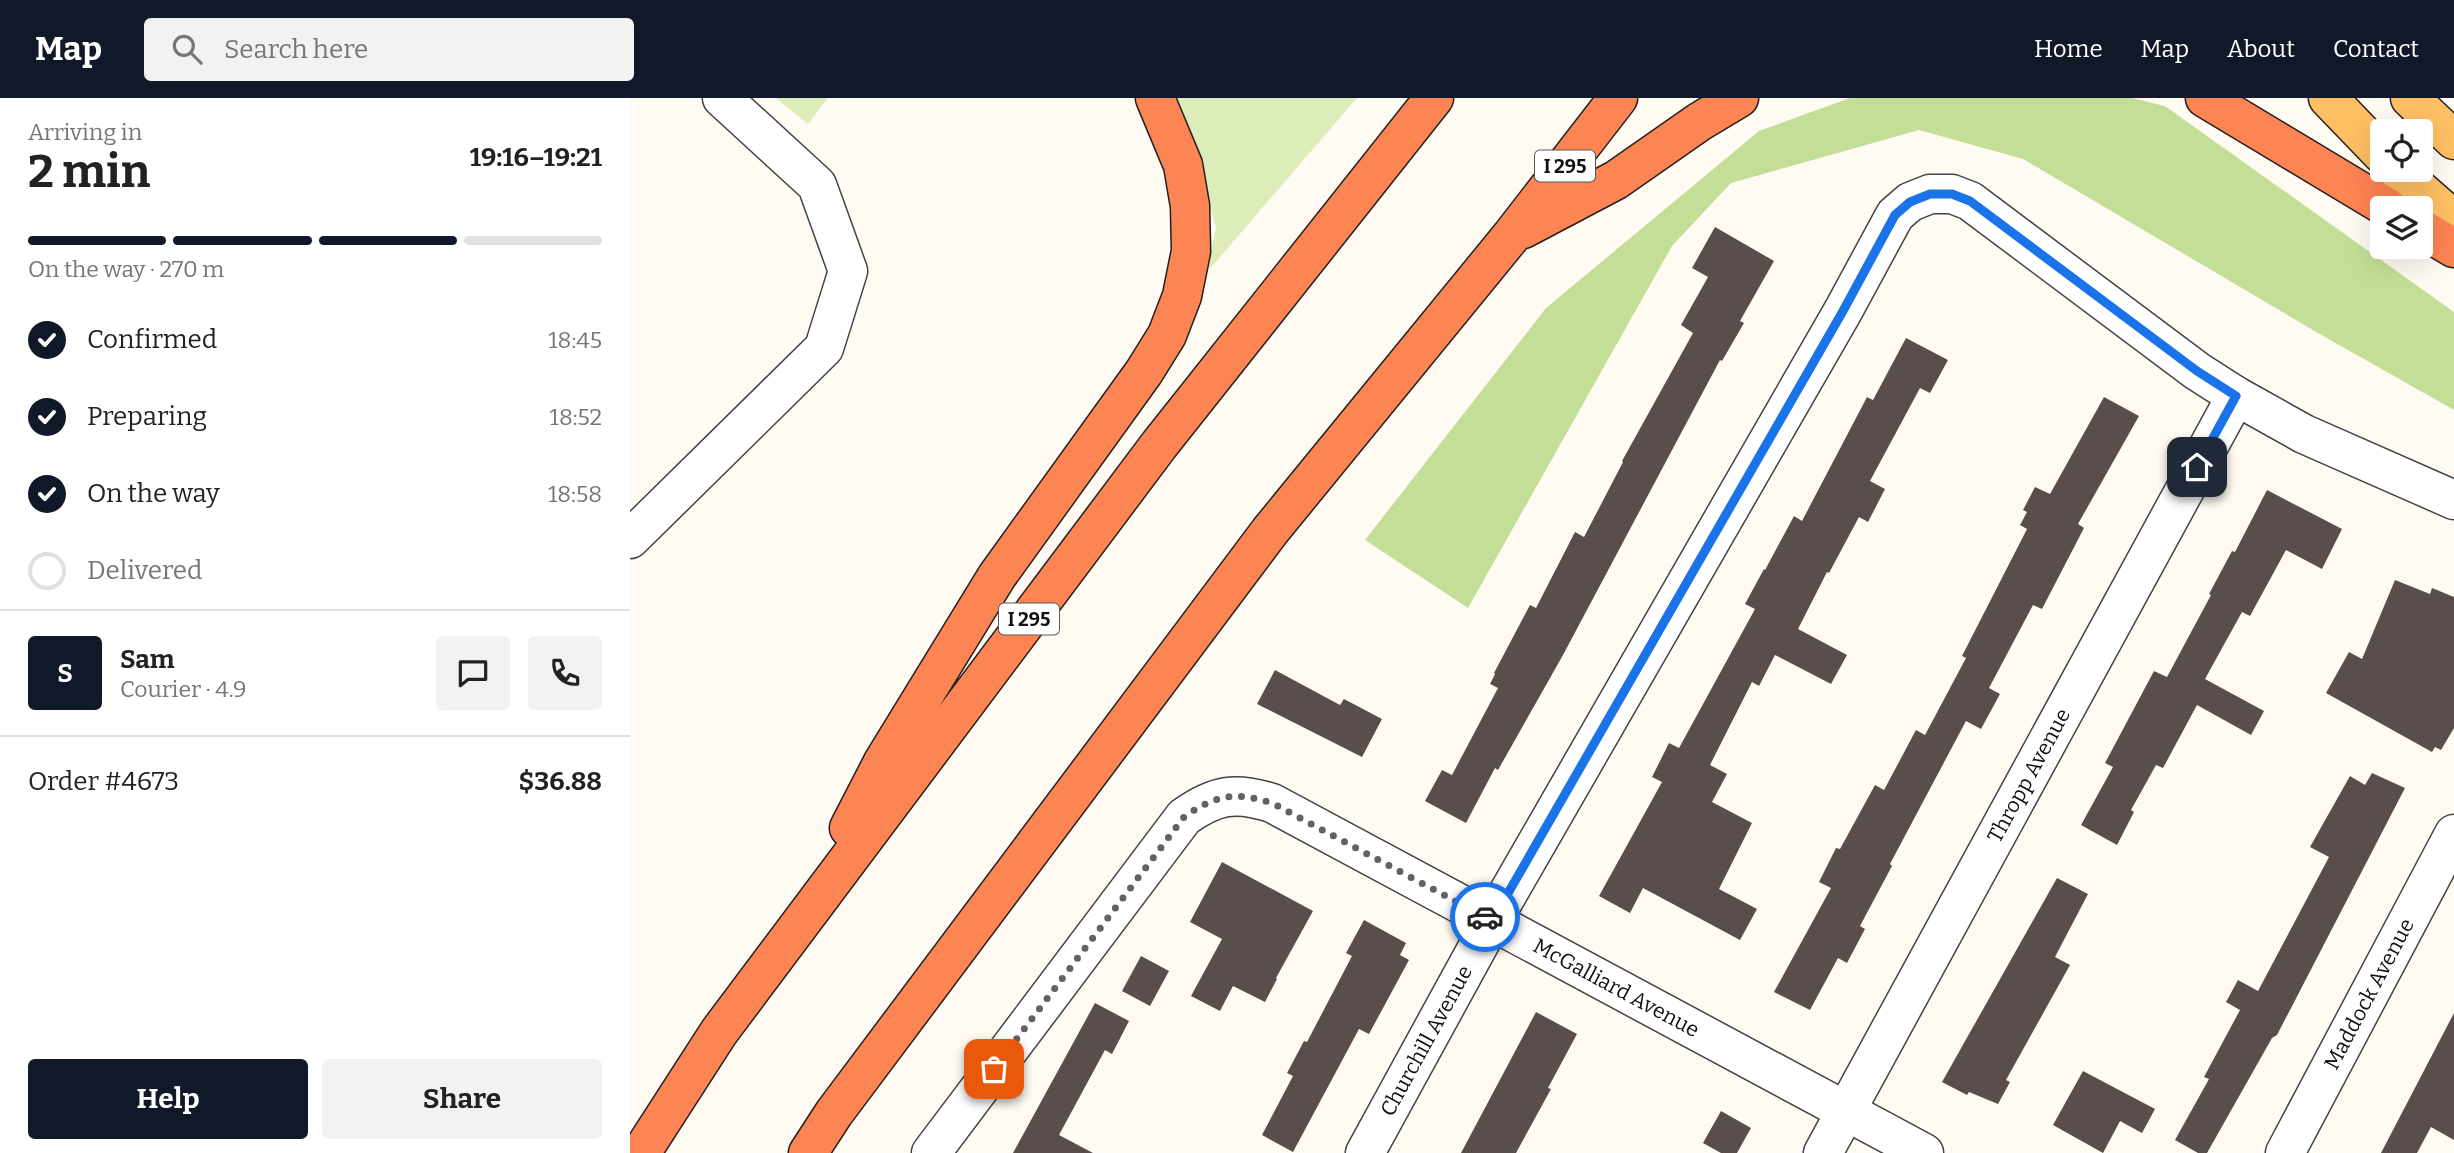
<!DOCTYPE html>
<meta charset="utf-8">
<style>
body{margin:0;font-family:Bitter,serif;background:#f2f2f2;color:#222;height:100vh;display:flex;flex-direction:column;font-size:26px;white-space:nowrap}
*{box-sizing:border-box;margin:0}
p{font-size:23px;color:#767676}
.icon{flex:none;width:38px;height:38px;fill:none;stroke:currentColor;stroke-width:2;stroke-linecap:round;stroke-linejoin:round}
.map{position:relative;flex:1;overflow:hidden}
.sheet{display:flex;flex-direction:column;background:#fff;width:630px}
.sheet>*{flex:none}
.tools{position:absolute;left:1740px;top:21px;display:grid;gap:14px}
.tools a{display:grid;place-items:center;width:63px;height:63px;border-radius:7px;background:#fff;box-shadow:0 7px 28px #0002;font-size:35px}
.pin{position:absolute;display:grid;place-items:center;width:60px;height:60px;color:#fff;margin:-30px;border-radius:14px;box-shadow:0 4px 10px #0006}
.courier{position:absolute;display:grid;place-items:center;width:70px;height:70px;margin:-35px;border:5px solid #1a73e8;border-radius:50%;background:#fff;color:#222;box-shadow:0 2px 9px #0007}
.headline em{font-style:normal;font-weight:700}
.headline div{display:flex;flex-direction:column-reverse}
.headline{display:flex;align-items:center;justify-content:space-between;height:119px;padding:0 28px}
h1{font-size:46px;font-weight:700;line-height:52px}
.bar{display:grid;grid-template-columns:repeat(4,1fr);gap:10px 7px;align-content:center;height:84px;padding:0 28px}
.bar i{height:9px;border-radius:5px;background:#e0e0e0}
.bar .selected{background:#111827}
.bar p{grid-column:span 4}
.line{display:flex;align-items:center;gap:18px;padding:0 28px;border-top:2px solid #e0e0e0}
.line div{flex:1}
.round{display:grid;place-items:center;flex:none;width:74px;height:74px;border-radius:7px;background:#f2f2f2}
ol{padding:0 28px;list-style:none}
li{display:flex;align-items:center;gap:21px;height:77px}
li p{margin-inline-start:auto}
li .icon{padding:7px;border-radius:50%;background:#111827;color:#fff;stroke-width:4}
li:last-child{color:#767676}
li i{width:38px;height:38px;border:4px solid #e0e0e0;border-radius:50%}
.button{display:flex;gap:14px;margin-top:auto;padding:14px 28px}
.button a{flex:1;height:80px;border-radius:7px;background:#111827;color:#fff;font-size:28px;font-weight:700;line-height:80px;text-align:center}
.button a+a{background:#f2f2f2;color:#222}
header{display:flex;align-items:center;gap:42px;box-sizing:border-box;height:98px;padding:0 35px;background:#111827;color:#fff}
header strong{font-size:33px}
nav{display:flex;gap:38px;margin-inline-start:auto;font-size:24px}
.search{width:490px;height:63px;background:#f2f2f2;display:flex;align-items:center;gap:18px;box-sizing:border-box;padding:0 24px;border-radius:7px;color:#767676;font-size:26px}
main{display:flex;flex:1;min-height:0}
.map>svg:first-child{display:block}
.green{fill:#ddedb9}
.forest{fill:#c3df97}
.building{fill:#594e4b}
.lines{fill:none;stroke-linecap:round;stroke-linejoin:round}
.minor-casing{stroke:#434343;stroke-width:41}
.major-casing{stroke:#212121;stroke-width:41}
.highway-casing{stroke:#212121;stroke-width:41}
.minor{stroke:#fff;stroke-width:38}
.major{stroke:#ffbf63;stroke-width:38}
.highway{stroke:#fd8453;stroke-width:38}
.done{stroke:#64625f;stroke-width:7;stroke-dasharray:0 12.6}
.route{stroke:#1a73e8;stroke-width:9}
.labels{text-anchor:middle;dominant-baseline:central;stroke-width:7;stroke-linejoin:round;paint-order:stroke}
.shield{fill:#fff;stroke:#585858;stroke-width:2}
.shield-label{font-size:19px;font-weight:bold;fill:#101010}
.street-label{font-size:21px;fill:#101010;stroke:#fff}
</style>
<header>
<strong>Map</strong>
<div class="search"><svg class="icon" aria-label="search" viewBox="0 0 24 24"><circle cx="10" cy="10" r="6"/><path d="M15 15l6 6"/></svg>Search here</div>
<nav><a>Home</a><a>Map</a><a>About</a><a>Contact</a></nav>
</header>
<main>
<section class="sheet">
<div class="headline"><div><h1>2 min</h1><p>Arriving in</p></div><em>19:16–19:21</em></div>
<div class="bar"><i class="selected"></i><i class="selected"></i><i class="selected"></i><i></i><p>On the way · 270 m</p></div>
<ol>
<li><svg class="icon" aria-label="check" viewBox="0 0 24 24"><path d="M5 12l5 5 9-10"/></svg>Confirmed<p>18:45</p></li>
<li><svg class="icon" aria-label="check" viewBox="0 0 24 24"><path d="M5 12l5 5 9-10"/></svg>Preparing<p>18:52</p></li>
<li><svg class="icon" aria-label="check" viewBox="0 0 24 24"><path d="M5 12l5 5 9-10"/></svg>On the way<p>18:58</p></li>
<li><i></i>Delivered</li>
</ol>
<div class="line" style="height:126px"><b class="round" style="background:#111827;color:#fff">S</b><div><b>Sam</b><p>Courier · 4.9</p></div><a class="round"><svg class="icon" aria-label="chat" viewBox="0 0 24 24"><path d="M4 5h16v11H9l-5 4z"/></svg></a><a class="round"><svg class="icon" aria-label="phone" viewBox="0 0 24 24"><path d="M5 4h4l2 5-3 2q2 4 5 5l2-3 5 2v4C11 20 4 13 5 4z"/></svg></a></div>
<div class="line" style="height:91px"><div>Order #4673</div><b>$36.88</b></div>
<div class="button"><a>Help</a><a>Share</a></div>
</section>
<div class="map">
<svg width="1824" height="1055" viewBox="0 0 1824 1055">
<rect width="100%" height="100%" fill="#fffbf3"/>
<!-- green -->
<path class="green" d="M146,0H198L178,26Z
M545,0H727L578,173L586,129Z"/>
<!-- forest -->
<path class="forest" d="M1220,0H1502L1535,8L1824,214V312L1688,235L1393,61L1289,32L1101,85L1042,148L838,510L735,442L916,210L1129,33Z"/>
<!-- building -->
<path class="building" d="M1085,129L1144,163L1110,223L1114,225L1092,263L1090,262L933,557L868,672L865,670L836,725L795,703L812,672L822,677L868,590L860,586L865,576L864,575L900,507L906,510L945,434L954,439L993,364L992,363L1063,235L1051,227L1078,179L1062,170Z
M1276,240L1318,262L1300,295L1290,290L1240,383L1255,391L1238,424L1229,419L1199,475L1197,474L1168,531L1217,557L1201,586L1145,557L1129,588L1122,584L1080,667L1097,676L1082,704L1122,725L1089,791L1127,811L1110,842L1013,790L1000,815L969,798L1032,684L1022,679L1039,645L1049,650L1125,511L1115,506L1134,471L1135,472L1164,418L1172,423L1237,299L1243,302Z
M1474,299L1509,318L1448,426L1454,430L1412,511L1403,507L1359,590L1370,596L1351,631L1336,623L1260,766L1262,768L1230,828L1235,831L1217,865L1208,860L1180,912L1144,894L1201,790L1189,784L1206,750L1210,751L1245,687L1254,692L1286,632L1295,637L1336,560L1332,558L1397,431L1390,427L1397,414L1393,412L1405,389L1420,396Z
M1637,392L1712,431L1692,471L1656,452L1620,518L1612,514L1575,581L1634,613L1621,637L1567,607L1533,670L1526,667L1501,712L1504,714L1487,747L1451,727L1483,669L1475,665L1524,573L1537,579L1581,497L1579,496L1602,453L1605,454Z
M1765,482L1800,496L1802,490L1824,499V630L1811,652L1805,649L1802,654L1696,595L1719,554L1732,561Z
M645,572L710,607L714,601L752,621L732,659L627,606Z
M1742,675L1775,690L1647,937L1642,940L1577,1055H1568L1545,1042L1579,981L1574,979L1610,912L1596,904L1608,882L1628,893L1699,759L1680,749L1720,678L1735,687Z
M592,764L683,813L646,880L647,881L635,904L603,888L590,913L561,898L592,841L560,824Z
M1427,780L1458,796L1425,859L1440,867L1376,982L1380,984L1368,1006L1339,994L1337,997L1312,984Z
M734,822L776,845L770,857L779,862L739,936L729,931L663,1054L632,1037L663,978L657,975L674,943L677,944L722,858L716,855Z
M511,858L539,873L520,908L492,893Z
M465,905L499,923L482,956L475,952L429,1037L463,1055H383Z
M906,914L947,936L918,990L921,991L886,1055H831Z
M1824,915V1042L1801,1029L1787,1055H1751Z
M1453,973L1525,1011L1512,1035L1490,1023L1473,1055L1423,1027Z
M1091,1013L1121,1030L1107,1055H1091L1073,1045Z"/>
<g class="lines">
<defs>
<g id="minor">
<path d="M0,441L194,250L218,173L187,87L92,0"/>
<path id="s1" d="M301,1055L554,719C585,697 605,693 642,705L1294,1055"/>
<path id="s2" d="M735,1055L862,823L1213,213L1265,117L1280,104L1300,96H1322L1340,103L1567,273L1606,298L1674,336L1824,402"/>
<path id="s3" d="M1193,1055L1606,298"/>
<path id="s4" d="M1655,1055L1824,736"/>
</g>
<path id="major" d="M1698,0L1752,56
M1780,0L1824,42
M1767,72L1824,122"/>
<path id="highway" d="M1575,0L1758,110
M1790,130L1824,150
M893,131L986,82L1069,24L1109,0
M219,730L253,664L367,478L514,274L537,237L552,198L561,153L560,108L553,67L525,0
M11,1055L89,934L529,347L804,0
M178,1055L204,1015L640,433L882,137L988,0"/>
</defs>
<!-- minor casing -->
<use href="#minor" class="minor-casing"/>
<!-- major casing -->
<use href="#major" class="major-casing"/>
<!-- highway casing -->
<use href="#highway" class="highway-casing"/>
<!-- minor -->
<use href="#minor" class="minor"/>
<!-- major -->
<use href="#major" class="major"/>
<!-- highway -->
<use href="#highway" class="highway"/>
</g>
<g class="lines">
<!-- done -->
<path class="done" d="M364,971L554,719C585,697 605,693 642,705L855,819"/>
<!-- route -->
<path class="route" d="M855,819L862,823L1213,213L1265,117L1280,104L1300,96H1322L1340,103L1567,273L1606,298L1567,369"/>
</g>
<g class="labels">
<!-- shield labels -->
<g class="shield">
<rect x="905" y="52.5" width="60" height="31" rx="5"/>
<rect x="369" y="505.5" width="60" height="31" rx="5"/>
</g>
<g class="shield-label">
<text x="935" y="68">I 295</text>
<text x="399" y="521">I 295</text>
</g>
<!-- street labels -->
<g class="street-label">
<text stroke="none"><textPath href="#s3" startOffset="430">Thropp Avenue</textPath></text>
<text stroke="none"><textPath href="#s1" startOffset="905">McGalliard Avenue</textPath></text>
<text stroke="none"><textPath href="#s4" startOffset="180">Maddock Avenue</textPath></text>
<text stroke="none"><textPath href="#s2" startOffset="128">Churchill Avenue</textPath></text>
</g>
</g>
</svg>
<div class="tools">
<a><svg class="icon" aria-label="locate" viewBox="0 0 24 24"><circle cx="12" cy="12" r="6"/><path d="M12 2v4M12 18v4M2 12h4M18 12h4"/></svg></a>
<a><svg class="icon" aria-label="layers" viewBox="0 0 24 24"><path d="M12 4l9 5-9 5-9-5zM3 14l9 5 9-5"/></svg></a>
</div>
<div class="pin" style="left:364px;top:971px;background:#ea580c"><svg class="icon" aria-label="bag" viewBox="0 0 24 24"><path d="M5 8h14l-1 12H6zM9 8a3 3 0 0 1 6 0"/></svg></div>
<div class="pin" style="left:1567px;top:369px;background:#1f2937"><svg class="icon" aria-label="home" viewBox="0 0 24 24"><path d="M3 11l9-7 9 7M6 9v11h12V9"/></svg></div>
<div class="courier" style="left:855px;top:819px"><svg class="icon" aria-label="car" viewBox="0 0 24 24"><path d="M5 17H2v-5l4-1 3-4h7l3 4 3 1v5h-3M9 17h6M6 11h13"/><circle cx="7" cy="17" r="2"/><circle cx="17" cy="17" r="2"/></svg></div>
</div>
</main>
